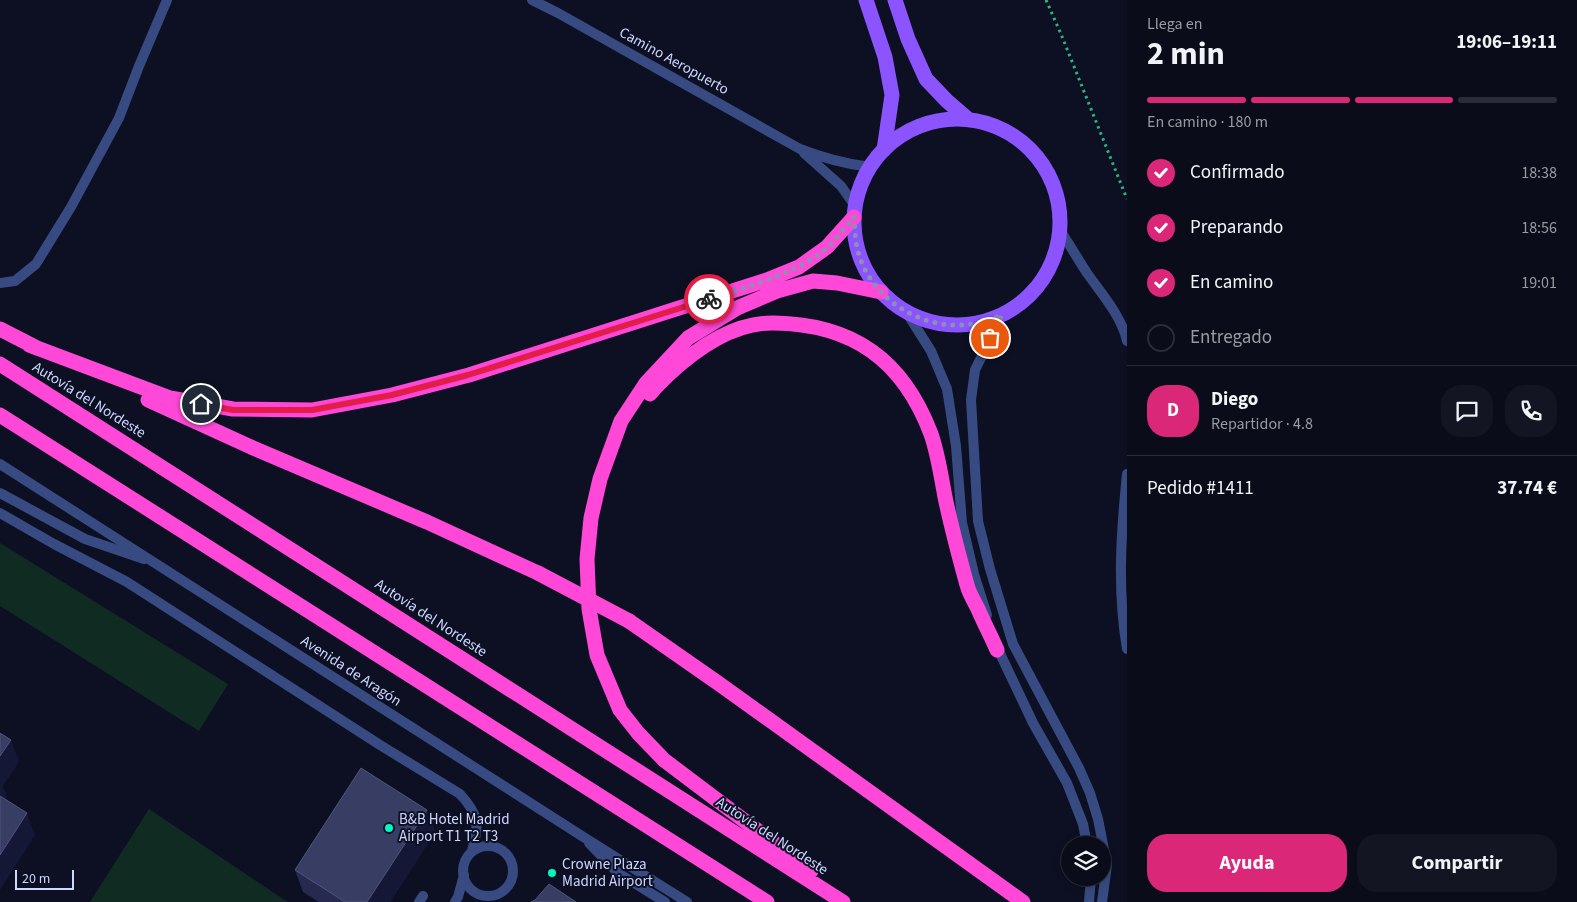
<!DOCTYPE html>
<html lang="es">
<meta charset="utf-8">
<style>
body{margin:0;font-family:"Source Sans 3",sans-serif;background:#131523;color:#f1f3f6;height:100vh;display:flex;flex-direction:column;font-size:19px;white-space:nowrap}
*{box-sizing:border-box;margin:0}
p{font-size:16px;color:#999ba2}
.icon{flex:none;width:28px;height:28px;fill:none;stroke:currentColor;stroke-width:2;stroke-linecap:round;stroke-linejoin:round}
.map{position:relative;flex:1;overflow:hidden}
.sheet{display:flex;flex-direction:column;background:#0a0c1a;width:450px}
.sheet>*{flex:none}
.tools{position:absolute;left:1061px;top:836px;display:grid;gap:10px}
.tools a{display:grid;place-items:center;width:50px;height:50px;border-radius:50%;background:#0a0c1a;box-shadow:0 2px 8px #0003,0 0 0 1px #2a2c39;font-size:25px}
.scale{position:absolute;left:15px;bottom:12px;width:59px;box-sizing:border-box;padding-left:5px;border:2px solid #cdd7ff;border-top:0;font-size:14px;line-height:18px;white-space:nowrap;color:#cdd7ff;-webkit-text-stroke:4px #0d1022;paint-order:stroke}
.pin{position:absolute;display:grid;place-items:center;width:42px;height:42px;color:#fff;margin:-21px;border:2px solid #fff;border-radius:50%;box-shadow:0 1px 5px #0007}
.courier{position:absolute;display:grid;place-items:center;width:50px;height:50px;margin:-25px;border:4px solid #e11d48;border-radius:50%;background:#fff;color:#222;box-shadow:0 1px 6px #0007}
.overview em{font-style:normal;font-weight:700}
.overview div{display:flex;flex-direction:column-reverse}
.overview{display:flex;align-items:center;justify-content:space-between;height:85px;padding:0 20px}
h1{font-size:32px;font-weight:700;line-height:38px}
.bar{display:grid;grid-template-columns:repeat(4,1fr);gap:8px 5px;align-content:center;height:60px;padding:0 20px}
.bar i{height:6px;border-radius:4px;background:#2a2c39}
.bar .current{background:#db2777}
.bar p{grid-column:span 4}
.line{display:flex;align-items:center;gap:12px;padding:0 20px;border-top:1px solid #2a2c39}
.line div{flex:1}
.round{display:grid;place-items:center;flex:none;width:52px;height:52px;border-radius:20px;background:#131523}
ol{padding:0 20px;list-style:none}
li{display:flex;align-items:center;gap:15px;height:55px}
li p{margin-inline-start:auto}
li .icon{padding:5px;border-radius:50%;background:#db2777;color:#fff;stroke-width:4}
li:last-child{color:#999ba2}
li i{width:28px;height:28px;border:2px solid #2a2c39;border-radius:50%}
.primary-button{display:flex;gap:10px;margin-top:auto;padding:10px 20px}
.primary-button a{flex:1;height:58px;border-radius:20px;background:#db2777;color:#fff;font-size:20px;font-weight:700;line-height:58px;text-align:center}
.primary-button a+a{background:#131523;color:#f1f3f6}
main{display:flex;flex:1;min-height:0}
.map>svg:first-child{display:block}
.green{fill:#102c22}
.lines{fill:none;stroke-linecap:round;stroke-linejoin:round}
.path{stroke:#2cb582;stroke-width:3;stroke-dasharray:2.5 4;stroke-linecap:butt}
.service{stroke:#374b82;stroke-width:10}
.minor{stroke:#374b82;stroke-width:10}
.tertiary{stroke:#374b82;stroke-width:10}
.primary{stroke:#8b54ff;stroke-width:15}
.motorway{stroke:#ff48d8;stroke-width:15}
.motorway-bridge{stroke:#ff48d8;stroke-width:15}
.wall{fill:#262a50}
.shaded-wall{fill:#141836}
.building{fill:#383d63;stroke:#4f557b}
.done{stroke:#8a91b2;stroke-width:5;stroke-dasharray:0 9}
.route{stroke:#e11d48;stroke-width:6}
.poi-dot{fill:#00f8c5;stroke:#0d1022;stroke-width:2}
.labels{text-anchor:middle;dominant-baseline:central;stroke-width:4;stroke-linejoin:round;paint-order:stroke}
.street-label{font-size:15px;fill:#cdd7ff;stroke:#0d1022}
.poi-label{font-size:15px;fill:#cdd7ff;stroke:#0d1022;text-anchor:start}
</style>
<main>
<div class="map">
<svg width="1127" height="902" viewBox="0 0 1127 902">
<rect width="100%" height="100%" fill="#0d1022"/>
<!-- green -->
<path class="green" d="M0,543L228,684L199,731L0,606Z
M149,809L280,897L288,902H90Z"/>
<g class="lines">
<!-- path -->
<path class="path" d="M1046,0L1061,34L1127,199"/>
<!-- service -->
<path class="service" d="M419,902L423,896"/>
<!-- minor -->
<path class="minor" d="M532,0L558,13L800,149C823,158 845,164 870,167
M804,153L841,186L855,206
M0,283L15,281L36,264L71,207L119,118L139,66L167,0
M0,493L85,539L144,559
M0,513L54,544L127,582L380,745L460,794C480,816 479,824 472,851
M589,843L618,873L665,902
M463 871a25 25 0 1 1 50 0a25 25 0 1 1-50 0Z
M455,902L458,897L464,875"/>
<!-- tertiary -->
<path class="tertiary" d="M1060,230C1069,244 1078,259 1087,273C1101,293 1122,317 1127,341
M907,313L931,351L947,389L956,446L962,523L974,574L987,615
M1002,315L975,370L971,400L978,521L990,569L1013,644L1079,768L1090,793L1098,819L1107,865L1102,902
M0,464L585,838L687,902
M1127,474C1121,533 1117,590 1127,649
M996,645L1033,723L1067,783L1083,824L1087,845
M1089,902L1091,878"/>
<!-- primary -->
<path class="primary" d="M866,0L885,57L892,95L884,150
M895,0L908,39L926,79L947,101L969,120
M854 222a103 103 0 1 1 206 0a103 103 0 1 1-206 0Z"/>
<!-- motorway -->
<path class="motorway" d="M0,329L37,348
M29,345L170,398L233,409L312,410L392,395L469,375L767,280L799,267L827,247L854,217
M0,364L843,902
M650,394C655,387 662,381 668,375C696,349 734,322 774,323C853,324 903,360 931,434C938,454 941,476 945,497C951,526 959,556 967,585C969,593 974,601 978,609C984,623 991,636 997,650
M148,400L251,447L427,522L538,573
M0,415L767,902
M629,621L718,683L1023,902
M811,871L664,760L638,733L620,710L597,655L589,609L587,559L591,518L600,479L621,421L646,383L688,338L737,308L777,291L813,281L837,283L881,292"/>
<!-- motorway-bridge -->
<path class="motorway-bridge" d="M538,573L629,621"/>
</g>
<!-- wall -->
<path class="wall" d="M427,810L435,832L390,902H319L303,892L295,870Z"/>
<!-- shaded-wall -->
<path class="shaded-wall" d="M11,740L19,762L3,786L7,797L0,807V756Z
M427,810L435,832L390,902H367Z
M27,813L35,835L0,890V855Z"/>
<!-- building -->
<path class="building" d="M0,733L11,740L0,756Z
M361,768L427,810L367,902H345L295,870Z
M0,796L27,813L0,855Z
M549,884L576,902H531L535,900Z"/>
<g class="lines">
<!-- done -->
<path class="done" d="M709,299C750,285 791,276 826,249C836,240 845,227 854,217C855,230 855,242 859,255C873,299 919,328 964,325C978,324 989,320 1002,315L990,338"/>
<!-- route -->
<path class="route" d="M201,404L233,410H312L392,395L468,375L709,299"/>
</g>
<!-- markers -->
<g class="poi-dot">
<circle cx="389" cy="828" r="5"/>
<circle cx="552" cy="873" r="5"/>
</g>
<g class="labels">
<!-- street labels -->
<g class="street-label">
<text transform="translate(674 61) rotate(29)">Camino Aeropuerto</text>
<text transform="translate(89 400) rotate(32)">Autovía del Nordeste</text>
<text transform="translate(431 618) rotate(33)">Autovía del Nordeste</text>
<text transform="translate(351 671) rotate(33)">Avenida de Aragón</text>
<text transform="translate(772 836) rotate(33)">Autovía del Nordeste</text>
</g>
<!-- poi labels -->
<g class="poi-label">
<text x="399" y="819">B&amp;B Hotel Madrid<tspan x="399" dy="17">Airport T1 T2 T3</tspan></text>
<text x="562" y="864">Crowne Plaza<tspan x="562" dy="17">Madrid Airport</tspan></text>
</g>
</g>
</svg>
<div class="tools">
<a><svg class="icon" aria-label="layers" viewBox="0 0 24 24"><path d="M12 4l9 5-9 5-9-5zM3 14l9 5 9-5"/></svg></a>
</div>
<div class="scale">20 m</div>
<div class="pin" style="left:990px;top:338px;background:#ea580c"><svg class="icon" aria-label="bag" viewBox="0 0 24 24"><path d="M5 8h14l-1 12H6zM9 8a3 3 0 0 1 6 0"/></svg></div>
<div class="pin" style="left:201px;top:404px;background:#1f2937"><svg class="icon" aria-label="home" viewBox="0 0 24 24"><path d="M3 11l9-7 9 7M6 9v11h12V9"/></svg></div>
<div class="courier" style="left:709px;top:299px"><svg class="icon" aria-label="bike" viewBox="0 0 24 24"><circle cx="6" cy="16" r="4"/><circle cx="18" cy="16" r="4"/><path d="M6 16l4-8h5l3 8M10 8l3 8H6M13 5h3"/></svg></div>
</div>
<section class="sheet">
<div class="overview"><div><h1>2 min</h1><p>Llega en</p></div><em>19:06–19:11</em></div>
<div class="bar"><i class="current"></i><i class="current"></i><i class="current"></i><i></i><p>En camino · 180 m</p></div>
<ol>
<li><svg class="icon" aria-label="check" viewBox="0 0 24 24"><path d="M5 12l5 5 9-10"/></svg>Confirmado<p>18:38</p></li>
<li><svg class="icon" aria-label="check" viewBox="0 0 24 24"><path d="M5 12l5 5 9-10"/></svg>Preparando<p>18:56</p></li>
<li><svg class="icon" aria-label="check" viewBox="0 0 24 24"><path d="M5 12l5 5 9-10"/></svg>En camino<p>19:01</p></li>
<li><i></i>Entregado</li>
</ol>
<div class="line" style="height:90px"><b class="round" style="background:#db2777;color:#fff">D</b><div><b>Diego</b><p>Repartidor · 4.8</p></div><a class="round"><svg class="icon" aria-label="chat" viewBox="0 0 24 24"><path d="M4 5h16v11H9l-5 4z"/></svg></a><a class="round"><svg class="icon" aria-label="phone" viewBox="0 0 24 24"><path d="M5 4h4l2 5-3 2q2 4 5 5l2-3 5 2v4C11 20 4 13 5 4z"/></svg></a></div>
<div class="line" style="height:65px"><div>Pedido #1411</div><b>37.74 €</b></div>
<div class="primary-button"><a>Ayuda</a><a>Compartir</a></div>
</section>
</main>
